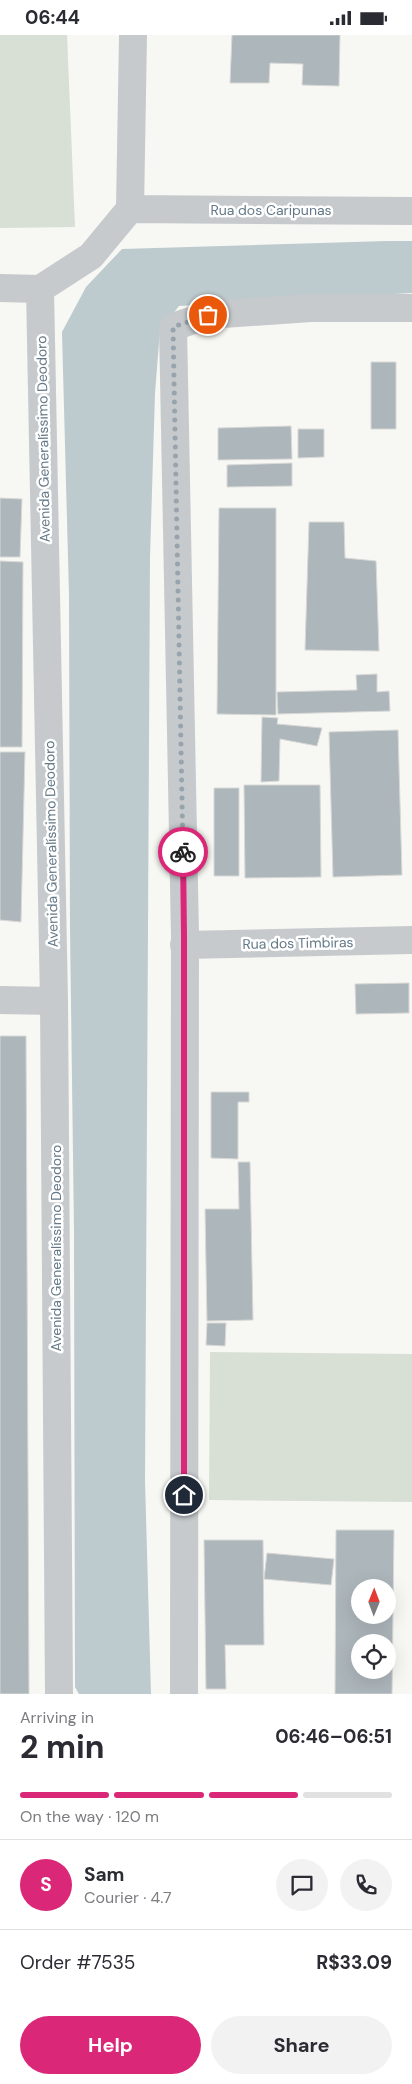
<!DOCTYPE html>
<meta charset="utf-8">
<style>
body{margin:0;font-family:"DM Sans",sans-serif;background:#f2f2f3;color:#2b2b33;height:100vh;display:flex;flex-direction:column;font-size:19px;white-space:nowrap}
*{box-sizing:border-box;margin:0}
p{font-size:16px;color:#7c7c81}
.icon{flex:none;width:28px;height:28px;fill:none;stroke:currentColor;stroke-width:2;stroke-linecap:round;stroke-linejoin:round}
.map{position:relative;height:1659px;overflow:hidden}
.side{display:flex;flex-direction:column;background:#fff;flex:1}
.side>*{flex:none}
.needle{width:32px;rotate:1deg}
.fabs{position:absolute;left:351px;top:1544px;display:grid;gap:10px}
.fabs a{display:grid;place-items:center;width:45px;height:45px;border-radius:50%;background:#fff;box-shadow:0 5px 20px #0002;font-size:25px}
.pin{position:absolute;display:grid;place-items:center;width:42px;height:42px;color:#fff;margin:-21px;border:2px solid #fff;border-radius:50%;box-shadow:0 1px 5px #0007}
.courier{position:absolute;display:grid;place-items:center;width:50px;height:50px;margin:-25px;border:4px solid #db2777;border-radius:50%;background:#fff;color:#222;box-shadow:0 1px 6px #0007}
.headline em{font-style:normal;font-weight:700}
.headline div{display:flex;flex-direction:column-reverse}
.headline{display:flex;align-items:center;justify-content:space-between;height:85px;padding:0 20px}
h1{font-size:32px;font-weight:700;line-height:38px}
.bar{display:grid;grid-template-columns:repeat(4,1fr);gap:8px 5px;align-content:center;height:60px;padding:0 20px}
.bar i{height:6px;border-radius:4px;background:#e1e1e2}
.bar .on{background:#db2777}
.bar p{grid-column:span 4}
.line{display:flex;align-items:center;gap:12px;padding:0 20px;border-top:1px solid #e1e1e2}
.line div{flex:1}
.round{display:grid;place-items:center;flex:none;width:52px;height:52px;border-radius:26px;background:#f2f2f3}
.button{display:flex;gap:10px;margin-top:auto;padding:10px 20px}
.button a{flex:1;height:58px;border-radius:30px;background:#db2777;color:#fff;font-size:20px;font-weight:700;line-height:58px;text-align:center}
.button a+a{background:#f2f2f3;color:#2b2b33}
.status{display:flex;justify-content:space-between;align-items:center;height:35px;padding:0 25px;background:#fff;direction:ltr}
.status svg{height:14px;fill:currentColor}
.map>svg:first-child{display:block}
.green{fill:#d8dfd4}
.water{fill:#bdcace}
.building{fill:#adb6bb;stroke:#d8d8d6;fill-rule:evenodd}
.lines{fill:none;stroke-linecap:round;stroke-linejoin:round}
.minor{stroke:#c6cacd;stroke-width:28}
.done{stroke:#97a4ad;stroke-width:5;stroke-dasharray:0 9}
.route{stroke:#db2777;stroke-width:6}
.labels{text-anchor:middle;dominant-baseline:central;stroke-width:5;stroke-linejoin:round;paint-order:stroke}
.street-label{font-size:14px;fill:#647887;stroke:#fff}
</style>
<div class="status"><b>06:44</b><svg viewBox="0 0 49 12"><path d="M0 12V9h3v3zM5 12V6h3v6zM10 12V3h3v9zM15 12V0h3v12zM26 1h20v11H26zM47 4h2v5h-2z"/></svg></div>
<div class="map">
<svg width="412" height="1659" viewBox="0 0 412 1659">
<rect width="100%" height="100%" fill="#f7f7f3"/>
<!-- green -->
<path class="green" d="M0,0H67L75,192L0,193Z
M210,1317L412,1319V1467L209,1465Z"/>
<!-- water -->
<path class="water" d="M387,206H412V258L179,271L160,295L155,358L150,522L145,1446L151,1659H79L75,1652L74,1196L70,892L69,560L62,297L86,252L122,214Z"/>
<!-- building -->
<path class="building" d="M232,0H340L339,51L302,50L303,29L270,28L269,48H230Z
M371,327H396V394H371Z
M291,391L292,424L218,425V393Z
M298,394H324V422L298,423Z
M292,428V451L227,452V430Z
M0,463L22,464L20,522H0Z
M219,473H276V680L217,679Z
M309,487H344L345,523L376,526L379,616L305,615Z
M0,526L23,527L22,712H0Z
M377,639V657L389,656L390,676L278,679L277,657L357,655L356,640Z
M262,682L278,683L277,689L322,693L317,711L280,704L279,746L261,747Z
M398,695L402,840L333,842L329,697Z
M0,717H25L21,887L0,885Z
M244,750H320L321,842L245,843Z
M214,753H239V841H214Z
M409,948V978L356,979L355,949Z
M0,1001H26L29,1659H0Z
M211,1057H249V1067H238V1124L211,1123Z
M238,1127H250L253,1285L207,1286L205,1174H239Z
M207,1288H226L225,1311L206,1310Z
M336,1495H394L392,1659H335ZM360,1552H388V1580H360ZM360,1608H388V1635H360Z
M204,1505H263L264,1610H225L226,1654H206Z
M267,1518L334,1524L331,1550L264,1544Z"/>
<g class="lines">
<!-- minor -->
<path class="minor" d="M130,174L412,176
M0,253L40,254
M40,254L54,966L59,1659
M40,254L91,221L130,174L133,0
M184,910L412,905
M0,965L54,966
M184,1659L185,901L173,292L208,280L311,273H412"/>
</g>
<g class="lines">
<!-- done -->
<path class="done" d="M183,817L173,292L208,280"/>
<!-- route -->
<path class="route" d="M183,817L184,901V1460"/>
</g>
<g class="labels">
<!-- street labels -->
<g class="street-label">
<text x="271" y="175">Rua dos Caripunas</text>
<text transform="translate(43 404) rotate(-91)">Avenida Generalíssimo Deodoro</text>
<text transform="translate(51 809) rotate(-91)">Avenida Generalíssimo Deodoro</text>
<text transform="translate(298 908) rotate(-1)">Rua dos Timbiras</text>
<text transform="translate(56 1213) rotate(-90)">Avenida Generalíssimo Deodoro</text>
</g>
</g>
</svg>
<div class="fabs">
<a><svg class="needle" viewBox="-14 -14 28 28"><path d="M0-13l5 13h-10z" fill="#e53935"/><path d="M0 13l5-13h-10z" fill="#7c7c81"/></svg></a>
<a><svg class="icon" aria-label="locate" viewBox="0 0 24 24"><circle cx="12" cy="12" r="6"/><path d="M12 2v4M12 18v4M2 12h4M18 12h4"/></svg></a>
</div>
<div class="pin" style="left:208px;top:280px;background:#ea580c"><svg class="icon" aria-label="bag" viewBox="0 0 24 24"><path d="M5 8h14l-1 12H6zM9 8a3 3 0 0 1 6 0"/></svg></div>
<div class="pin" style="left:184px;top:1460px;background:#1f2937"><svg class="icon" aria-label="home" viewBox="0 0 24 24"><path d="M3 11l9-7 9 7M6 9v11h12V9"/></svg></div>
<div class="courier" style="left:183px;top:817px"><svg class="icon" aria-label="bike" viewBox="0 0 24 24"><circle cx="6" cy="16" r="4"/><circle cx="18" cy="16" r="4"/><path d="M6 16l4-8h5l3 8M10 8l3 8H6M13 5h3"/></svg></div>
</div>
<section class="side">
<div class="headline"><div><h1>2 min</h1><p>Arriving in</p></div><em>06:46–06:51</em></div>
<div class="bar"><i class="on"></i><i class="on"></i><i class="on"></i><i></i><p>On the way · 120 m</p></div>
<div class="line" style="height:90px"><b class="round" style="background:#db2777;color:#fff">S</b><div><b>Sam</b><p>Courier · 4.7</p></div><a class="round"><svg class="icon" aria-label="chat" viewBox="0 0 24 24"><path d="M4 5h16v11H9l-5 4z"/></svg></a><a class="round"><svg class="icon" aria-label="phone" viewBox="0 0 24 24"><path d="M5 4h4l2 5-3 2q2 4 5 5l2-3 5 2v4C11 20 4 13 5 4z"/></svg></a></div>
<div class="line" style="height:65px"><div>Order #7535</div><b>R$33.09</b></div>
<div class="button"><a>Help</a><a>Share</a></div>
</section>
